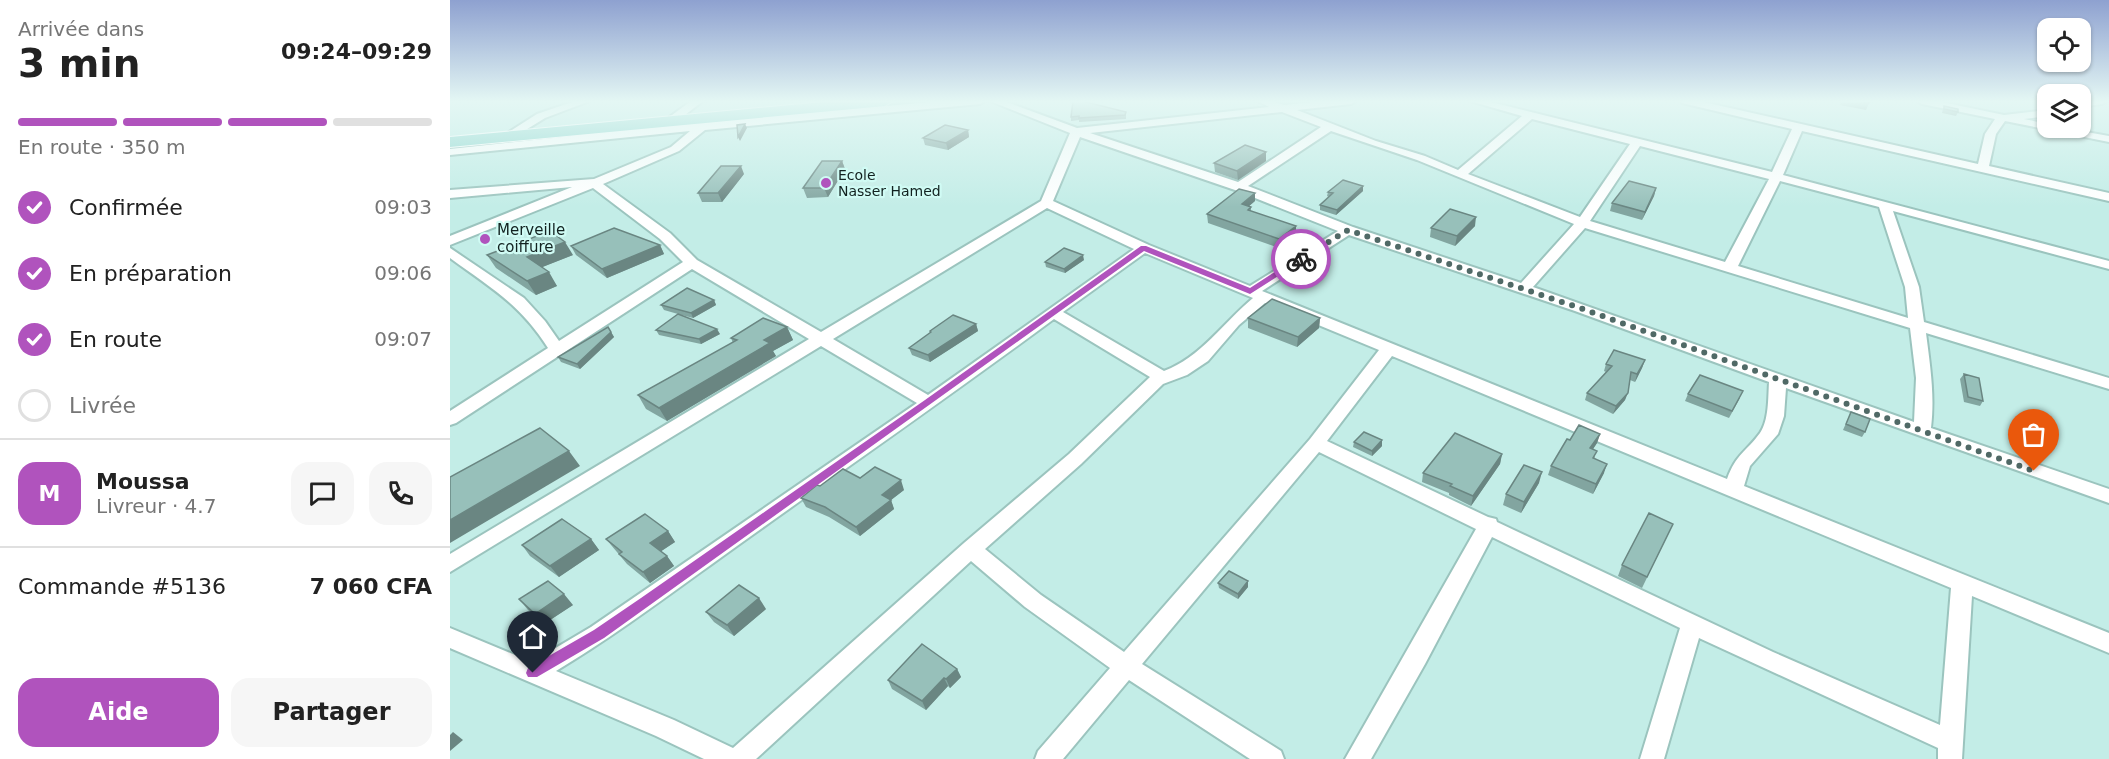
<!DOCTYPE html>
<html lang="fr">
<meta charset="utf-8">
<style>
body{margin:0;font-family:"DejaVu Sans",sans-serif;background:#f6f6f6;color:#222;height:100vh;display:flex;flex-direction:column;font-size:22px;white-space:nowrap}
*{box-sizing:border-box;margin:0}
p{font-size:20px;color:#767676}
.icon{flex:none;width:33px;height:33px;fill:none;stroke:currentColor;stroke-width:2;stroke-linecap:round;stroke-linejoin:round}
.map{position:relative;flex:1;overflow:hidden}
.drawer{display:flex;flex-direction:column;background:#fff;width:450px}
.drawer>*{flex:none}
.buttons{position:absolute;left:1587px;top:18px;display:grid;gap:12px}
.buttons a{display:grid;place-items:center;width:54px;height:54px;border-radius:12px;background:#fff;box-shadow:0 2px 4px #0004;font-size:30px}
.pin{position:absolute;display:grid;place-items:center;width:51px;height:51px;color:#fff;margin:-62px -26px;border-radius:50% 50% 50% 0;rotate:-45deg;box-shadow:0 0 6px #0007}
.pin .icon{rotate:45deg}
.courier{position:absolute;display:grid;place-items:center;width:60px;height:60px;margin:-30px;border:4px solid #b053bd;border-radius:50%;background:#fff;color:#222;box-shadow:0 2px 8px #0007}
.overview em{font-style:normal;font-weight:800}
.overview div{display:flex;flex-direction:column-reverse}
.overview{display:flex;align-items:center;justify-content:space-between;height:102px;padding:0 18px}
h1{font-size:39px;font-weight:800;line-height:45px}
.bar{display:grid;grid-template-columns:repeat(4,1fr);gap:9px 6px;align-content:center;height:72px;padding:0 18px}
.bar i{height:8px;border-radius:4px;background:#e0e0e0}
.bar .on{background:#b053bd}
.bar p{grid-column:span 4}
.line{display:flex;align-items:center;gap:15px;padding:0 18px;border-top:2px solid #e0e0e0}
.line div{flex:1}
.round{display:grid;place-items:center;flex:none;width:63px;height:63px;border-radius:18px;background:#f6f6f6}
ol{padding:0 18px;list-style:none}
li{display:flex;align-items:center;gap:18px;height:66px}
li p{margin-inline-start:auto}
li .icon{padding:6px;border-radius:50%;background:#b053bd;color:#fff;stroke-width:4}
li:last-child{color:#767676}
li i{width:33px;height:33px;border:3px solid #e0e0e0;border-radius:50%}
.action{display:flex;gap:12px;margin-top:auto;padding:12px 18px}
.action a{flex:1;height:69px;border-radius:18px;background:#b053bd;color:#fff;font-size:24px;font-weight:800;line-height:69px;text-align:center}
.action a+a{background:#f6f6f6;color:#222}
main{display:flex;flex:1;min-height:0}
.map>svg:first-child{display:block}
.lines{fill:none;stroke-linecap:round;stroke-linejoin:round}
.minor-casing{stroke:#9bc4be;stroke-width:4}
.primary-casing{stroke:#fff;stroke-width:2}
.minor{fill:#fff;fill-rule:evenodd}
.primary{fill:#8dd6ce;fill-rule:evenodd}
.wall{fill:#82a5a0}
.shaded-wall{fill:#6a8682}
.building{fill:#97c0ba;stroke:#6a8682;stroke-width:1.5}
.route{fill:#b053bd}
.done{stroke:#506966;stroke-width:6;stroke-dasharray:0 10.8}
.poi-dot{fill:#b053bd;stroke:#d0fbf4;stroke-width:2}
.labels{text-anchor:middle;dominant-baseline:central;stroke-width:4.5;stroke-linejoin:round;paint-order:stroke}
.far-poi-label{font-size:14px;fill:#122220;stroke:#d0fbf4;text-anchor:start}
.poi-label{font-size:15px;fill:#122220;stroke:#d0fbf4;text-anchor:start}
</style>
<main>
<section class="drawer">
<div class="overview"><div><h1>3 min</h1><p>Arrivée dans</p></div><em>09:24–09:29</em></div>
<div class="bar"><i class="on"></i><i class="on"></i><i class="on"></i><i></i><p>En route · 350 m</p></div>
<ol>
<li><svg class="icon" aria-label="check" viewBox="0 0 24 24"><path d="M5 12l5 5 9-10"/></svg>Confirmée<p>09:03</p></li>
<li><svg class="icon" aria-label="check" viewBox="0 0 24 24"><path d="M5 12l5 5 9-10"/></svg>En préparation<p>09:06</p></li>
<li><svg class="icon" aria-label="check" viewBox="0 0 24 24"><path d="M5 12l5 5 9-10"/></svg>En route<p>09:07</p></li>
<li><i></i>Livrée</li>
</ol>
<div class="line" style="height:108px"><b class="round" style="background:#b053bd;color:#fff">M</b><div><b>Moussa</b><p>Livreur · 4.7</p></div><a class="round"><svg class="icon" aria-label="chat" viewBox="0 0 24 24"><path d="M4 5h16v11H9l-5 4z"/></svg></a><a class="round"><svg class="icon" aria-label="phone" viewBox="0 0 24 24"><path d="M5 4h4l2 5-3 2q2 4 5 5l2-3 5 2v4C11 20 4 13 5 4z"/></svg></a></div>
<div class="line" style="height:78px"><div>Commande #5136</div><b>7 060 CFA</b></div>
<div class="action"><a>Aide</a><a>Partager</a></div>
</section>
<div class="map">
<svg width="1659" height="759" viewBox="0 0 1659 759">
<rect width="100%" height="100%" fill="#c3ede7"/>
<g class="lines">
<defs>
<path id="minor" d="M125,101H140L95,118L61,139H53L51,137L87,114Z
M241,101H253L226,122H218V118Z
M492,101H535L530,104L255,130L229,151L153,184L220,233L247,260L371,332L591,201L620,133L540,101H554L627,128L819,107L808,101H822L834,105L873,101H906L901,104L847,110L926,141L975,156L1008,170L1072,116L1020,101H1037L1322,172L1342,129L1232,103L1231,101H1249L1528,164L1535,134L1545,119L1472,104L1467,101H1487L1554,115L1598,110V116L1574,119L1598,124V128H1614L1659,136V142L1555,121L1546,134L1539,166L1659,193V201L1352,131L1333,175L1659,261V269L1443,211L1469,287L1474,322L1659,378V389L1476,333C1480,365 1485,395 1481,428L1659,489V503L1336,388L1334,416L1328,434L1300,466L1294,486L1659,633V653L1522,596L1512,759H1488V748L1249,638L1214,759H1190L1230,628L1042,537L975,664L921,759H895L1026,529L869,452L692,664L831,751L834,759H800L679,680L613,759H585L588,751L660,668L575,607L521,561L306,759H254L206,736L0,648V628L82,662L141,627L467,403L371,346L0,572V554L359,339L242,269L6,423L0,425V411L98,348C70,304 41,288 0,258V248L74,298L95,321L109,341L233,262L210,239L143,188L0,245V236L122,187L0,198V190L144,179L221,147L240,131L0,155V149L254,122ZM832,112L871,127L788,182L640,133ZM1082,119L1180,144L1130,217L1018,174ZM881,131L967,160L1124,224L1071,283L903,227L798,186ZM630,137L785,190L888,231L800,286L699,245L603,201ZM1190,146L1319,179L1275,262L1140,221ZM1330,181L1429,207L1455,287L1458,318L1288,266ZM597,208L684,249L478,395L383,339ZM1135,228L1460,328L1466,378L1464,422L1083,287ZM899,235L1125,311L1319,382C1318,398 1319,420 1310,433C1296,452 1286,454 1277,479L812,291ZM695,253L803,298C774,322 750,358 714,371L613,312ZM815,303L929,350L860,439L674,652L591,595L535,549L631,464L713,384L737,375L758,361L789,325ZM604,319L700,377L619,454L514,543L283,748L224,720L106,671C179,627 245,575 315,526C412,457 508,390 604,319ZM942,356L1501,588L1490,725L1323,652L1047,522L1046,519L1038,517L877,441Z
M1630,101H1657L1652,104L1630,107Z"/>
<path id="primary" d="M384,101H443L435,106L0,147V137Z"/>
</defs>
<!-- minor casing -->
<use href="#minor" class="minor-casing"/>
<!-- primary casing -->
<use href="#primary" class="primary-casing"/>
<!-- minor -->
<use href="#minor" class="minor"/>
<!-- primary -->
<use href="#primary" class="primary"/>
</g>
<!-- wall -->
<path class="wall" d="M1392,101H1420L1416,110L1390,105Z
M1494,106L1508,112L1506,116L1492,113Z
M676,112V119L629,122V120L621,121V117Z
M518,130L519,137L498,150L475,145L473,138Z
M392,161L395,169L378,197L357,198L353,188Z
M816,161L788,180L765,172L764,163Z
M294,174L272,202H252L248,193Z
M1206,188L1204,196L1192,220L1160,211L1162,203Z
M913,191L886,215L870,210V205L879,197L877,196L878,192Z
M805,201L799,206L801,207V211L846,235L829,248L758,223L757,214Z
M1025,226L1005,246L980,237L981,228Z
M210,245L214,254L157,278L126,255L121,246Z
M37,255H123L92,267L107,286L86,295L46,268Z
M634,260L615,273L596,267L595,262Z
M264,300L266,305L243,318L228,314L270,334L251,344L209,335L206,330L228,314L214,310L211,305Z
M798,318H870L869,328L847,347L798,328Z
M526,324L528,331L480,362L462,355L459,348L480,333V331Z
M337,327L343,340L323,351L326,356L217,421L196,409L188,395L283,343L281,338Z
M161,332L164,337L130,369L111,362L108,357Z
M1195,360L1192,368L1185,382L1180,380L1175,400L1163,414L1135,400L1137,393L1156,372L1154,371L1156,364Z
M1514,374L1533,401L1530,406L1514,402L1510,379Z
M1238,394L1290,398L1279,418L1235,401Z
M1401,412L1415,432L1412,437L1393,430Z
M1150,434L1147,443L1143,449L1145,458L1154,473L1143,494L1098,475L1101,466L1120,440Z
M932,440V446L922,456L903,447L904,442Z
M1052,454L1050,464L1021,506L999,495V493L972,482L973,473Z
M410,478L454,490L441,500L444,509L410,536L379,517L356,507L351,498Z
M1089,483L1071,513L1053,505L1056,494Z
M1223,524L1192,588L1168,576L1172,565Z
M218,531L225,542L211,551L217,556L224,566L200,583L177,564L156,539Z
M141,539L149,550L109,577L80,556L72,545Z
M798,581V587L788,599L769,588L768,583Z
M69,599L123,605L94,624L78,610Z
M316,609L284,636L264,622L256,612Z
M507,669L511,677L500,688L498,686L476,710L442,689L438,680Z"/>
<!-- shaded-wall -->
<path class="shaded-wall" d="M295,124L297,128L290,141L288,137Z
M518,130L519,137L498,150L496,143Z
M816,152V161L788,180L787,171Z
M392,161L395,169L378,197L374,188Z
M291,166L294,174L272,202L268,193Z
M913,186V191L886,215L887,210Z
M1206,188L1204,196L1192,220L1195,212Z
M805,193V201L792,212V204Z
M1026,217L1025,226L1005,246L1007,236Z
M846,226V235L829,248V239Z
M115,242L123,255L85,270L77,257Z
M210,245L214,254L157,278L152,269Z
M633,255L634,260L615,273L614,269Z
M99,272L107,286L86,295L77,281Z
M264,300L266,305L243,318L241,313Z
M870,318L869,328L847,347L848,337Z
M526,324L528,331L480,362L478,355Z
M337,327L343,340L323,351L326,356L217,421L209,408L314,340Z
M267,329L270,334L251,344L249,339Z
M161,332L164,337L130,369L127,364Z
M1195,360L1192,368L1185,382L1187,374Z
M1178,393L1175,400L1163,414L1166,406Z
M1150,434L1147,443L1137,458L1140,448Z
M932,440V446L922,456V451Z
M119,451L130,466L0,543V520Z
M1052,454L1050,464L1021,506L1023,496Z
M1157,464L1154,473L1143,494L1146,484Z
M1092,472L1089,483L1071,513L1074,502Z
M451,480L454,490L441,500L444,509L410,536L406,527L432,495Z
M218,531L225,542L207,554L200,543Z
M141,539L149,550L109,577L100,566Z
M217,556L224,566L200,583L193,572Z
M798,581V587L788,599V594Z
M114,594L123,605L94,624L85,614Z
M309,598L316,609L284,636L277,625Z
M507,669L511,677L500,688L496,679Z
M494,678L498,686L476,710L472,701Z
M3,732L13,740L0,751V735Z"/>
<!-- building -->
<path class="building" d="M623,101H632L676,112L675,115L629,118V116L621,117Z
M1408,101H1420L1419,103Z
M1494,106L1508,109V112L1494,109Z
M295,124L288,137L287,125Z
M495,125L518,130L496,143L473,138Z
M795,145L816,152L787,171L764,163Z
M372,161H392L374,188H353Z
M271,166H291L268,193H248Z
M893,180L913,186L887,210L870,205L883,193L878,192Z
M1179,181L1206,188L1195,212L1162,203Z
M789,189L805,193L792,204L801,207L798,210L846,226L829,239L757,214Z
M1000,209L1026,217L1007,236L981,228Z
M164,228L210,245L152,269L121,246Z
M100,231L115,242L77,257L99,272L77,281L37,255Z
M614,248L633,255L614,269L595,262Z
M237,288L264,300L241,313L211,305Z
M822,299L870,318L848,337L798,318Z
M228,314L267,329L249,339L206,330Z
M503,315L526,324L478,355L459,348L481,332L480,331Z
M313,318L337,327L314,340L320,343L209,408L188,395L287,340L281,338Z
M158,327L161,332L127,364L108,357Z
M1164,350L1195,360L1187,374L1181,372L1178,393L1166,406L1137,393L1162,366L1156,364Z
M1514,374L1529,378L1533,401L1518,397Z
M1250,375L1293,391L1282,411L1238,394Z
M1401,412L1420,419L1415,432L1396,424Z
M1129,425L1150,434L1140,448L1147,451L1143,458L1157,464L1146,484L1101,466L1117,439L1120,440Z
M90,428L119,451L0,520V477Z
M914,432L932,440L922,451L904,442Z
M1005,433L1052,454L1023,496L1000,486L1002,484L973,473Z
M1074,465L1092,472L1074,502L1056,494Z
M425,467L451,480L432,495L441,500L406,527L375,507L351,498L367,485L370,486L393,469L410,478Z
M1199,513L1223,524L1197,577L1172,565Z
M195,514L218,531L200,543L217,556L193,572L169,554L172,552L156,539Z
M112,519L141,539L100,566L72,545Z
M779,571L798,581L788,594L768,583Z
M98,581L114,594L85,614L69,599Z
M289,585L309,598L277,625L256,612Z
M472,644L507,669L496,679L494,678L472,701L438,680Z"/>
<!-- sky -->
<linearGradient id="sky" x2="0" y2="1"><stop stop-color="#8ea1d0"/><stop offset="0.49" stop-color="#e4f7f4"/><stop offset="1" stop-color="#e4f7f4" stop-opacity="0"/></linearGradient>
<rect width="1659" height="207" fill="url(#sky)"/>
<!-- route -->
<path class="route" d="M691,246H696L800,288L848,257L855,259L800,294L694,251L200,605L154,638L87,677H78L76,673L78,668L144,630L191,598L475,400Z"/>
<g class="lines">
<!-- done -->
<path class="done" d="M851,259L898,230L1130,308L1584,471"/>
</g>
<!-- markers -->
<g class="poi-dot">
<circle cx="376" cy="183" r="6"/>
<circle cx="35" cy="239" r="6"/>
</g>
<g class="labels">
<!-- far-poi labels -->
<g class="far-poi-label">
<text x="388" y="175">Ecole<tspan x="388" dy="16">Nasser Hamed</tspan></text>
</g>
<!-- poi labels -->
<g class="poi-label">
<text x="47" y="230">Merveille<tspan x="47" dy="17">coiffure</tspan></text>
</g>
</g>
</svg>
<div class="buttons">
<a><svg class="icon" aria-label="locate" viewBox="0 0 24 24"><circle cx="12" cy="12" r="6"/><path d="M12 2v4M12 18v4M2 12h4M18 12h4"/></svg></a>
<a><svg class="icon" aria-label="layers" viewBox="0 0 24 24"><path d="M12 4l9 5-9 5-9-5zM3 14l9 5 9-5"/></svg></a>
</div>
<div class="pin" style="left:1584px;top:471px;background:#ea580c"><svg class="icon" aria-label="bag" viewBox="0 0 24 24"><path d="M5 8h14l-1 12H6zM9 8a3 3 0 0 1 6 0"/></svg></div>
<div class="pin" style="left:83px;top:673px;background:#1f2937"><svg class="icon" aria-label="home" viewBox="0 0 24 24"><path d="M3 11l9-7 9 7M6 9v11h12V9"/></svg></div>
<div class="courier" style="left:851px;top:259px"><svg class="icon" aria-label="bike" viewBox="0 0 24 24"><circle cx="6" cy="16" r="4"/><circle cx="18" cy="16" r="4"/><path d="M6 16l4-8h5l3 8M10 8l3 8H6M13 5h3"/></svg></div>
</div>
</main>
